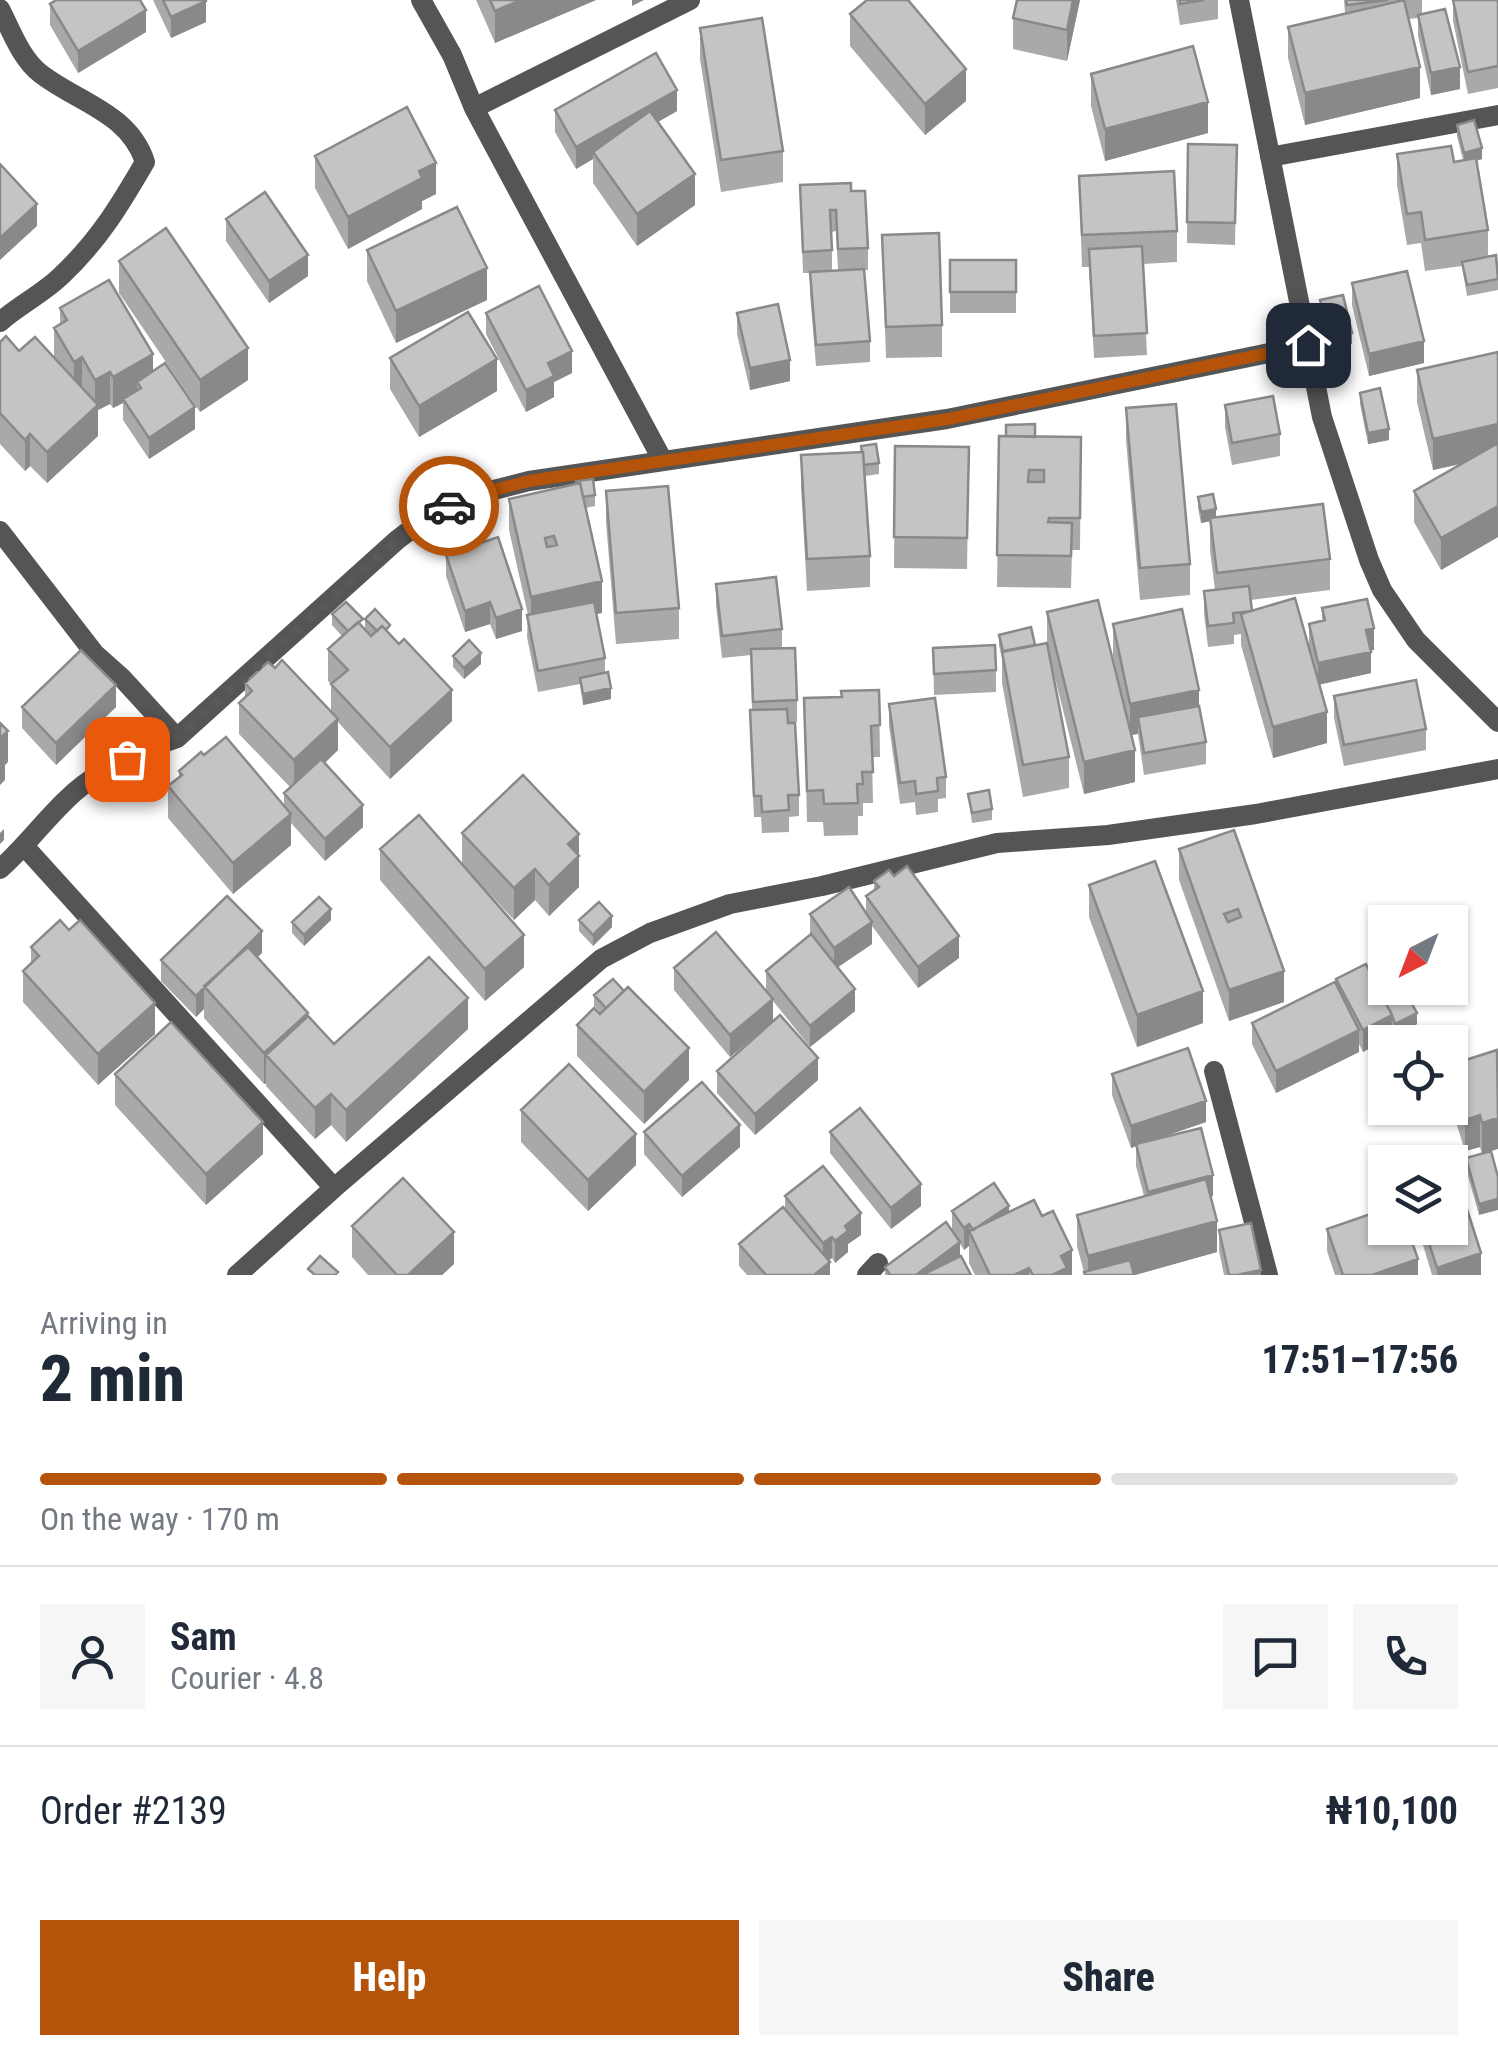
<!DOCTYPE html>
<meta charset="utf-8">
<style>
body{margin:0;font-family:"Roboto Condensed",sans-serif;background:#f6f6f7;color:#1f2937;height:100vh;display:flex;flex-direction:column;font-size:38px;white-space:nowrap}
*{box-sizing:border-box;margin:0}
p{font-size:32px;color:#747a83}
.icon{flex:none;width:55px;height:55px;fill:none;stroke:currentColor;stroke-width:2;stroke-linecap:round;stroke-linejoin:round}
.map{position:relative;height:1275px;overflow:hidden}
.drawer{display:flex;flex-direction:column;background:#fff;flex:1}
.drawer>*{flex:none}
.needle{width:65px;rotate:222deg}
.fabs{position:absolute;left:1368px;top:905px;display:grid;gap:20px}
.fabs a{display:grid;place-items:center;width:100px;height:100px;border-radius:0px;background:#fff;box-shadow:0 2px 8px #0004;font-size:50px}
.pin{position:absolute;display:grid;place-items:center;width:85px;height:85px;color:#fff;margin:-42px;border-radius:20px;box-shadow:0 5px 15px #0006}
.courier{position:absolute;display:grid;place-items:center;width:100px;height:100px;margin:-50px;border:8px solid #b45309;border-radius:50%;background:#fff;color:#222;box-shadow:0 2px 12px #0007}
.overview em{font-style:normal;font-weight:800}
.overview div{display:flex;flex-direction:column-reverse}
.overview{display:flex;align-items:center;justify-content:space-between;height:170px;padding:0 40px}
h1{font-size:65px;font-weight:800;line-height:75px}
.bar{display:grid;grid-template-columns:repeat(4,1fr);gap:15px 10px;align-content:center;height:120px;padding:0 40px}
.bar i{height:12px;border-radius:8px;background:#e0e1e3}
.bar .selected{background:#b45309}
.bar p{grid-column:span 4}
.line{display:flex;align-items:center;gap:25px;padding:0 40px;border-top:2px solid #e0e1e3}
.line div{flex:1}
.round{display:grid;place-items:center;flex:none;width:105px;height:105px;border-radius:0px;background:#f6f6f7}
.button{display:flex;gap:20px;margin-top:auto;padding:20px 40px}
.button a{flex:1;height:115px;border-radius:0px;background:#b45309;color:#fff;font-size:40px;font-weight:800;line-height:115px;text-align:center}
.button a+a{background:#f6f6f7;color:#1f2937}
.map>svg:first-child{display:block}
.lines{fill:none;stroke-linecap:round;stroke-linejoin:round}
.minor{stroke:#555;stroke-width:20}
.wall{fill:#a9a9a9;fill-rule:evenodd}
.shaded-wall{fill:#898989}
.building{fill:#c4c4c4;stroke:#898989;stroke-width:2.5;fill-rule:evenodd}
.done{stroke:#595959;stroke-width:10;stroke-dasharray:0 18}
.route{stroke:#b45309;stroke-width:12}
</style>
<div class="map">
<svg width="1498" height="1275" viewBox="0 0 1498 1275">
<rect width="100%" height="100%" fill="#fff"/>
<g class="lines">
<!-- minor -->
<path class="minor" d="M421,0L452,55L474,108L663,461
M1239,0L1322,417L1369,560L1382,590L1416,640L1498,722
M0,9C11,30 21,59 41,74C79,103 129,113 145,162C120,205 99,240 62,275C44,293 19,305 0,322
M474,108L690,0
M1270,157L1498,115
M0,531L95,654L122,678L177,738
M25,847L334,1188
M0,869C24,848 43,822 66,800C95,771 139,751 177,738L397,540L431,514L478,494L529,481L947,419L1308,345
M1214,1071L1268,1275
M237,1275L334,1188L601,959L650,933L730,904L822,886L997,843L1108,835L1256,814L1498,769
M867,1275L878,1263"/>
</g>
<!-- wall -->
<path class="wall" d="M153,0H206V22L171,38Z
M476,0H596L495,43Z
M1017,0H1080L1067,61L1013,49V18Z
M1176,0H1218V19L1180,25Z
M1344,0H1422V14L1460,89L1431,95L1418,36V18L1408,19L1420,98L1305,125L1288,58V27L1345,13Z
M1453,0H1498V88L1468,94L1453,21Z
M50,4L146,32L78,73L50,25Z
M850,14L966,101L925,135L850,46Z
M700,28L783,151V182L721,192L700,59Z
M1091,74L1208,133L1105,161L1091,106Z
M555,110L677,111L658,122L695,205L637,246L593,183V159L576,169L555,132Z
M1457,125L1482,159L1476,161L1488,230V257L1498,262V290L1467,296L1462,266L1425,271L1421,243L1407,245L1397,185V154L1454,162L1463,160L1457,136Z
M1188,144L1237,145L1235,245L1187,243Z
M315,156L436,194L422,201V209L348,249L315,188Z
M1079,176L1177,231V262L1143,264L1147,355L1094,358L1089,267H1082Z
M800,185L851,191L868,248V270H864L870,341V362L816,366L810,294V273H803ZM836,231L838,270L832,271V232Z
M226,219L308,276L269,303L226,241Z
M882,235L942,325V357L886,358Z
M367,250L487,300L396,343L367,281Z
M950,260H1016V313H950Z
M119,261L248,380L200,412L119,293Z
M1352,283L1424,363L1369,376L1352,305Z
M1320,300L1352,344L1330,349L1320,311Z
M60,308L153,371L195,429L149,459L123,420V403L113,408L110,404L98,410V436L47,483L30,466L25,471L0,444V342L19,351L54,358V328L60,324Z
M486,313L572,373L554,382V397L526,412L486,334Z
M737,313L790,381L750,390L737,334Z
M1498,352V537L1441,570L1414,522V491L1461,464L1433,470L1417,402V370Z
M390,358L497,391L419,437L390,389Z
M1360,393L1389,440L1368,444L1360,404Z
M1225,405L1280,434V456L1232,465L1225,427Z
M1126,408L1190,564V595L1140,600L1126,440Z
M999,436L1081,437L1080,550H1072L1071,588L997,587Z
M895,446L969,447L967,569L894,568Z
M801,455L879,463V474L865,476L870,556V587L807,591L801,487Z
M606,491L679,608V639L616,644L606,522Z
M595,495V506L585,508L602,613L596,614L605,658V673L611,699L583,705L580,684L538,692L527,637L528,615L509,530V499Z
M1198,497L1216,518L1330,559V590L1251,600L1252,611L1314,664L1309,645V624L1322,621V608L1374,650H1371V673L1319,684L1327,743L1273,758L1241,645V634L1234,635V644L1208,647L1204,613V591L1215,590L1210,550V521L1201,523L1198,508Z
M446,555L522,631L496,639L490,624L465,632L446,576Z
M716,584L782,629V648L797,700V722H788L799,795V816L789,817V832L762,833L761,817H754L750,732V710H752L751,655L722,658L716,605Z
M1047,612L1126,713L1113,655V624L1199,706L1206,742V764L1144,775L1138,734L1131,735L1135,782L1084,794L1049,654L1069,757V788L1023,797L1002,683V657L999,646V635L1035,645L1047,643Z
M332,614L365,630V619L390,635L452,721L390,779L338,722V750L325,763L363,827L325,861L291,823V845L233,894L168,818V786L179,777V771L204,755L284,805V793L290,787L239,734V703L245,697V683L275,668L331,713V684L328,681V649L342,636L332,625Z
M933,648L996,670V692L934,695Z
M453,656L481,664L464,679L453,667Z
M879,690L880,757H872L873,803H863V816H858V835L824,836L823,822H807L804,698L841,697Z
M1334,696L1426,729V750L1344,766L1334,718Z
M889,704L946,777V798L938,799V812L916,815L915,802L900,804L889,726Z
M22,707H116L56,765L22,728Z
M968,794L992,809V820L972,823Z
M1234,830L1284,1002L1229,1021L1179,880V849Z
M462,833L579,834V887L549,916L535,900L514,920L462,864Z
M380,849L524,967L485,1001L380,880Z
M874,881L959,958L918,988L872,926V944L837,967L855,1011L810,1047L773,1001V1021L730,1057L674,990V968L766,991V971L810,935V914L866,913V896L874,890Z
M1089,885L1203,1023L1137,1047L1089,917Z
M331,920L304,946L292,933V922Z
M579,920L612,927L593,946L579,931Z
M69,930L155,1034L98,1085L23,1002V971L31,964V947Z
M262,953L257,957L308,1017L334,1044L468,1029L346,1142L331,1125L315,1139L266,1086V1083L264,1084L204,1018V1009L196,1017L161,981V960Z
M1336,979L1374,980L1417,1024L1395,1035L1392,1030V1036L1363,1052L1359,1044V1052L1276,1093L1252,1044V1023L1336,984Z
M594,995L689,1080L644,1124L577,1056V1025L601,1013L594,1006Z
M1497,1050L1490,1152L1479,1215L1466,1169V1158L1482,1154L1480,1147L1465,1151L1450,1103V1065Z
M1385,1052V1082L1379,1065V1054Z
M717,1071L818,1080L755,1135L717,1093Z
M115,1074L263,1154L206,1205L115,1105Z
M1112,1074L1206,1122L1156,1139L1213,1196L1211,1197L1217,1252L1135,1275L1084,1272L1077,1246V1215L1144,1196L1136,1166V1146L1131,1148L1112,1095Z
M521,1110L636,1165L588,1211L521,1142Z
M644,1132L740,1147L682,1197L644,1154Z
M830,1132L921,1206L891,1229L830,1153Z
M785,1196L861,1235L848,1244V1252L835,1263L832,1258L828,1261L830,1275H747L739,1266V1244L785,1210Z
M952,1211L1009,1212L1072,1275H975L969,1263V1246L964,1250L960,1244V1257L971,1275H885V1267L952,1231Z
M352,1226L454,1264L442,1275H368L352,1257Z
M1421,1228H1450L1481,1275H1432L1421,1238Z
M1327,1229L1418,1275H1335L1327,1251Z
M1219,1230L1261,1275H1224L1219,1251Z"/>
<!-- shaded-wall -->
<path class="shaded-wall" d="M521,0H596L495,43V11Z
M632,0H644L632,6Z
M1073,0H1080L1067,61V30Z
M206,1V22L171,38V17Z
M146,10V32L78,73V51Z
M1420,67V98L1305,125V93Z
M1460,67V89L1431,95V73Z
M966,69V101L925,135V104Z
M677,90V111L596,157L593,152V159L576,169V147Z
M1208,102V133L1105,161V129Z
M1482,148V159L1464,164V153Z
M436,163V194L422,201V209L348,249V217L419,171Z
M695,174V205L637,246V214Z
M37,204V226L0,260V238Z
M308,255V276L269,303V281Z
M487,268V300L396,343V311Z
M1352,333V344L1330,349V338Z
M1424,341V363L1369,376V354Z
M248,348V380L200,412V380Z
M572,351V373L554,382V397L526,412V390L548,363Z
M153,354V386L141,388L137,382V395L123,399V403L113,408V377Z
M82,357V389L74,393V362Z
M497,359V391L419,437V406Z
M790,360V381L750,390V368Z
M110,372V404L98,410V436L47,483V452L95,407V380Z
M195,407V429L149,459V438Z
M1498,424V455L1433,470V439Z
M1389,429V440L1368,444V433Z
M30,434V466L25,471V440Z
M1498,506V537L1441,570V538Z
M1216,509V520L1201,523V512Z
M602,581V613L531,628V597Z
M490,602V624L465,632V611Z
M522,609V631L496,639V618Z
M1374,628V650L1366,651V630Z
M1371,652V673L1318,685V663Z
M481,653V664L464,679V668Z
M116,685V707L56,765V743Z
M611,688V699L583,705V694Z
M452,690V721L390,779V747Z
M1199,690V721L1138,717V734L1130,735V704Z
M1327,712V743L1273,758V727Z
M338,719V750L294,792V760Z
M8,731V762L5,765V780L0,785V738Z
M1135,750V782L1084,794V762Z
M363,805V827L325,861V839Z
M291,814V845L233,894V863Z
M4,829V840L0,844V833Z
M579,834V887L549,916V885L568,844Z
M535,869V900L514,920V888Z
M331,909V920L304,946V935Z
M612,916V927L593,946V935Z
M872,922V944L834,970V948Z
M262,931V953L215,998L205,987Z
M524,935V967L485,1001V969Z
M959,936V958L918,988V967Z
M1284,971V1002L1229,1021V990Z
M204,988V1009L196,1017V996Z
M855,989V1011L810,1047V1026Z
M1203,991V1023L1137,1047V1015Z
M468,998V1029L346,1142V1110Z
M773,999V1021L730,1057V1035Z
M155,1003V1034L98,1085V1054Z
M308,1013V1045L266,1055V1083L264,1084V1053Z
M1417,1013V1024L1395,1035V1024Z
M1392,1015V1036L1363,1052V1030Z
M1359,1030V1052L1276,1093V1071Z
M689,1048V1080L644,1124V1092Z
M818,1058V1080L755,1135V1114Z
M331,1094V1125L315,1139V1108Z
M1206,1101V1122L1131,1148V1126Z
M1480,1115V1147L1465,1151V1120Z
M1498,1118V1149L1482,1154V1123Z
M263,1122V1154L206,1205V1174Z
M740,1125V1147L682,1197V1176Z
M636,1134V1165L588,1211V1180Z
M1213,1175V1196L1148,1213V1192Z
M921,1184V1206L891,1229V1208Z
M1498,1199V1210L1479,1215V1204Z
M1009,1206V1228L973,1231Z
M861,1213V1235L848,1244V1252L835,1263V1241L845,1226Z
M1217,1221V1252L1135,1275H1088V1256Z
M969,1224V1246L964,1250V1228Z
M454,1232V1264L442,1275H408Z
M832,1237V1258L823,1264V1243Z
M960,1242V1263L945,1275H916Z
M1072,1250V1275H1052L1061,1256Z
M1481,1253V1275H1437V1268Z
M1418,1259V1275H1372Z
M830,1262V1275H814Z
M1029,1268V1275H1014Z
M1261,1270V1275H1237Z"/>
<!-- building -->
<path class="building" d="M56,0H140L146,10L78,51L50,4Z
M163,0H206V1L171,17Z
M490,0H521L495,11Z
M867,0H908L966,69L925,104L850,14Z
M1017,0H1073L1067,30L1013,18Z
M1180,0H1204L1180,4Z
M1346,0H1388L1347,5Z
M1404,0L1420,67L1305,93L1288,27Z
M1453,0H1498V66L1468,72Z
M1445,9L1460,67L1431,73L1418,15Z
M762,18L783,151L721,160L700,28Z
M1193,46L1208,102L1105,129L1091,74Z
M656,53L677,90L576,147L555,110Z
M407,107L436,163L419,171L422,178L348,217L315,156Z
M650,111L695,174L637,214L593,152Z
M1474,120L1482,148L1464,153L1457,125Z
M1188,144L1237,145L1235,223L1187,222Z
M1451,146L1454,162L1476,158L1488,230L1425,240L1421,212L1407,214L1397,154Z
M0,164L37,204L0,238Z
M1174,171L1177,231L1082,235L1079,176Z
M851,183V191H865L868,248L838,249L836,210H830L832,250L803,252L800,185Z
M265,192L308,255L269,281L226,219Z
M457,207L487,268L396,311L367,250Z
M166,228L248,348L200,380L119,261Z
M939,233L942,325L886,327L882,235Z
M1142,246L1147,333L1094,336L1089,249Z
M1496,255L1498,279L1467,285L1462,262Z
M950,260H1016V292H950Z
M864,269L870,341L816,345L810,272Z
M1407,271L1424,341L1369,354L1352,283Z
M109,280L153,354L113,377L110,372L95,380L82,357L74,362L54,328L67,320L60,308Z
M539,286L572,351L548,363L554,376L526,390L486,313Z
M1343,295L1352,333L1330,338L1320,300Z
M778,304L790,360L750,368L737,313Z
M468,312L497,359L419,406L390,358Z
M6,336L19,351L35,337L98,405L47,452L30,434L25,440L0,413V342Z
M1498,352V424L1433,439L1417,370Z
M165,363L195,407L149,438L123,399L141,388L137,382Z
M1380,388L1389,429L1368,433L1360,393Z
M1273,396L1280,434L1232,443L1225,405Z
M1176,404L1190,564L1140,568L1126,408Z
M1035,424V437L1006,436V425Z
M999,436L1081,437L1080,518H1049L1048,522L1072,523L1071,556L997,555ZM1029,470H1044V482H1028Z
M1498,443V506L1441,538L1414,491Z
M876,444L879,463L864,465L863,452H862L861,446Z
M895,446L969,447L967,538L894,537Z
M863,452L870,556L807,559L801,455Z
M593,479L595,495L583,497L580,483L576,484V481Z
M580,483L602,581L531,597L509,499ZM554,536L557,545L547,547L545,538Z
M668,486L679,608L616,613L606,491Z
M1213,494L1216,509L1201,512L1198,497Z
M1323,504L1330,559L1217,573L1210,518Z
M498,537L522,609L496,618L490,602L465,611L446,555Z
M776,577L782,629L722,636L716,584Z
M1249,586L1252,611L1233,613L1234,623L1208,626L1204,591Z
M1295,598L1327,712L1273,727L1241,614Z
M1367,599L1374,628L1366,630L1371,652L1318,663L1309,624L1325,620L1322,608Z
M1098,600L1135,750L1084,762L1047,612Z
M346,602L363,619L348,631L332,614Z
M594,602L605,658L538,671L527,615Z
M375,609L390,625L386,630L382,626L377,631L365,619Z
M1182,609L1199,690L1130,704L1113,624Z
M358,622L371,636L382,626L399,644L404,639L452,690L390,747L331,684L348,670L328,649Z
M1031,627L1035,645L1003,651L999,635Z
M469,640L481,653L464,668L453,656Z
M1047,643L1069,757L1023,765L1002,652Z
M995,645L996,670L934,674L933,648Z
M795,648L797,700L753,702L751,649Z
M81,650L116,685L56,743L22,707Z
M282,660L338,719L294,760L239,703L252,691L245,683L268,662L275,668Z
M608,672L611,688L583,694L580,678Z
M1416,680L1426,729L1344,745L1334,696Z
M879,690L880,725L871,726L873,772H862L863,784H857L858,803L824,804L823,790L807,791L804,698L842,697L841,691Z
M935,698L946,777L937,778L938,791L916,794L915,781L900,783L889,704Z
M1199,706L1206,742L1144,753L1138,717Z
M787,709L788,723H795L799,795H788L789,810L762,812L761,796H754L750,710Z
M0,723L8,731L0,738Z
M226,737L291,814L233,863L168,786L182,775L179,771L201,752L204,755Z
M321,759L363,805L325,839L284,793Z
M523,775L579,834L568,844L579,856L549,885L535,869L514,888L462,833Z
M989,790L992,809L972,813L968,794Z
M419,815L524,935L485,969L380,849Z
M1234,830L1284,971L1229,990L1179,849ZM1238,909L1241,917L1228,922L1224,914Z
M1155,861L1203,991L1137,1015L1089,885Z
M907,866L959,936L918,967L866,896L879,887L874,881L889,870L894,876Z
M849,887L872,922L834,948L810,914Z
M227,896L262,931L196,996L161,960Z
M319,897L331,909L304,935L292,922Z
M599,902L612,916L593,935L579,920Z
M60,920L69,930L80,920L155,1003L98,1054L23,971L39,956L31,947Z
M716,932L773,999L730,1035L674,968Z
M811,934L855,989L810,1026L766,971Z
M248,947L308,1013L264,1053L204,986Z
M429,957L468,998L346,1110L331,1094L315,1108L266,1055L308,1016L334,1044Z
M1366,964L1392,1015L1363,1030L1336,979Z
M1385,974V988H1403L1417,1013L1395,1024L1392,1015L1374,980Z
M613,979L624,991L606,1008L594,995Z
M1335,982L1359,1030L1276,1071L1252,1023Z
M628,987L689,1048L644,1092L577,1025L594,1008L600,1014Z
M780,1015L818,1058L755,1114L717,1071Z
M171,1022L263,1122L206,1174L115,1074Z
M1188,1048L1206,1101L1131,1126L1112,1074Z
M1497,1050L1498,1118L1482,1123L1480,1115L1465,1120L1450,1071V1065Z
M1385,1052V1071L1379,1054Z
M569,1064L636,1134L588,1180L521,1110Z
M702,1082L740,1125L682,1176L644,1132Z
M860,1108L921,1184L891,1208L830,1132Z
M1201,1128L1213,1175L1148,1192L1136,1144Z
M1491,1151L1498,1177V1199L1479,1204L1466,1158Z
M823,1166L861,1213L845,1226L848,1231L835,1241L832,1237L823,1243L785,1196Z
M403,1178L454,1232L408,1275H397L352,1226Z
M1206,1179L1217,1221L1088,1256L1077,1215Z
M994,1183L1009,1206L973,1230L969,1224L964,1228L952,1211Z
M1034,1200L1042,1216L1053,1211L1072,1250L1061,1256L1067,1268L1052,1275H1033L1029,1268L1014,1275H990L969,1231Z
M1465,1203L1481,1253L1437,1268L1424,1228H1450V1208Z
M783,1207L830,1262L814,1275H766L739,1244Z
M1385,1209V1228H1407L1418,1259L1372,1275H1343L1327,1229Z
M946,1222L960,1242L916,1275H890L885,1267Z
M1251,1223L1261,1270L1237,1275H1229L1219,1230Z
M320,1256L338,1272L335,1275H315L308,1269Z
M961,1256L971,1275H922Z
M1130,1260L1134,1275H1085L1084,1272Z"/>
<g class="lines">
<!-- done -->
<path class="done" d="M127,759L146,748L177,738L397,540L432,514L449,506"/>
<!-- route -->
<path class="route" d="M449,506L478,494L529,481L948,419L1308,345"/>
</g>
</svg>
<div class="fabs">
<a><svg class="needle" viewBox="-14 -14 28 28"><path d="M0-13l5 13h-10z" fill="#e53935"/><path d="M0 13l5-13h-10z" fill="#747a83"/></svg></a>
<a><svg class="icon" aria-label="locate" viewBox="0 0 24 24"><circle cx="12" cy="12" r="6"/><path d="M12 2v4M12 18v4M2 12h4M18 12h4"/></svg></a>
<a><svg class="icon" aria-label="layers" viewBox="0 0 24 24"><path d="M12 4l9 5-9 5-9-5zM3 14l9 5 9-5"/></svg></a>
</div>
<div class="pin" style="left:127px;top:759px;background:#ea580c"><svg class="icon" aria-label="bag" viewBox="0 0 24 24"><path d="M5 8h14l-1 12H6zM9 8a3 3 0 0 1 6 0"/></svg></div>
<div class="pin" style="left:1308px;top:345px;background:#1f2937"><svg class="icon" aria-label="home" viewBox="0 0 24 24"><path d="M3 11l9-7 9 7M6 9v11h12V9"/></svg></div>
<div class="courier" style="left:449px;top:506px"><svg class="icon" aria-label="car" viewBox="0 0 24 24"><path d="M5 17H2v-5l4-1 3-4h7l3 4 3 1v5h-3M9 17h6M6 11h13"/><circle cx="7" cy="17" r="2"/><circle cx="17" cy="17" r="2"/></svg></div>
</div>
<section class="drawer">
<div class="overview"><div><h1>2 min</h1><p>Arriving in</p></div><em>17:51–17:56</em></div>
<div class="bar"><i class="selected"></i><i class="selected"></i><i class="selected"></i><i></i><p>On the way · 170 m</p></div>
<div class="line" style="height:180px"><a class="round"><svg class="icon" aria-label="person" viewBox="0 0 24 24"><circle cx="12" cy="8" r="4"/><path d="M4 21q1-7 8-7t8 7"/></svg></a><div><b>Sam</b><p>Courier · 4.8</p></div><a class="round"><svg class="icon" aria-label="chat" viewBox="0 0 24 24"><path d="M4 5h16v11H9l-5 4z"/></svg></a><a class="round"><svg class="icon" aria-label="phone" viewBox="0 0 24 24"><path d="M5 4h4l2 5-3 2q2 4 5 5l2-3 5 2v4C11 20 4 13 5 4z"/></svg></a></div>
<div class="line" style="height:130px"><div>Order #2139</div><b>₦10,100</b></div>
<div class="button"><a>Help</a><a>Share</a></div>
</section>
